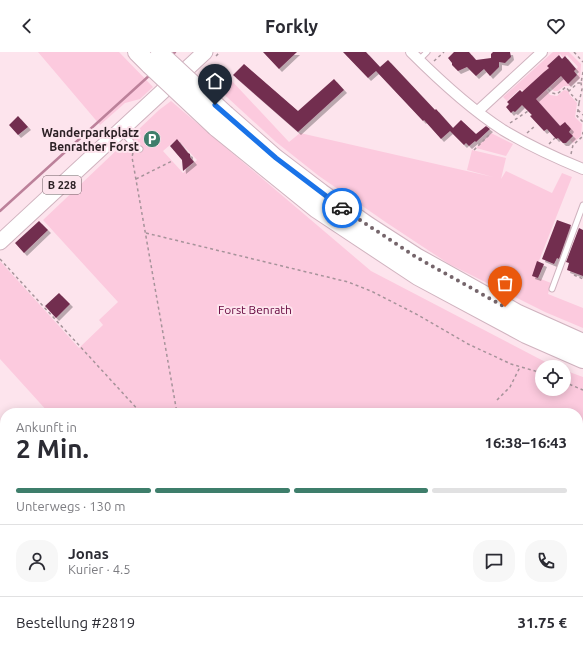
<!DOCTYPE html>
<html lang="de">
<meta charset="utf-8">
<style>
body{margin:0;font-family:Ubuntu,sans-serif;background:#f7f7f7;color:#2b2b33;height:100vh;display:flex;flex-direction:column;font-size:15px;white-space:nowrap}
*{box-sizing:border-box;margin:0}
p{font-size:13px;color:#7c7c81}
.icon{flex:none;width:22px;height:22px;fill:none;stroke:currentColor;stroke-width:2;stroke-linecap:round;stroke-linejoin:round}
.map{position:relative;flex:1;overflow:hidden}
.details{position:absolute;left:0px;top:356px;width:583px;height:248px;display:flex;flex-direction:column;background:#fff;border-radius:16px 16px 0 0;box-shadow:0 2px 10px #0003}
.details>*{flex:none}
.buttons{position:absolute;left:535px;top:308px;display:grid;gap:8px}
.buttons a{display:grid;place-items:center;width:36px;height:36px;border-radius:50%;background:#fff;box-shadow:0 2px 10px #0003;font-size:20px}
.pin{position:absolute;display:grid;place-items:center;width:34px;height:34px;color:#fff;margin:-41px -17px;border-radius:50% 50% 50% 0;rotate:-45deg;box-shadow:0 0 4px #0007}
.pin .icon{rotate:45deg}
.courier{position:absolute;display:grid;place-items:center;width:40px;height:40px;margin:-20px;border:3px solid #1a73e8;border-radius:50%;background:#fff;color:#222;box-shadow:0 1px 5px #0007}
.overview em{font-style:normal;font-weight:600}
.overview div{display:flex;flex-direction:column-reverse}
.overview{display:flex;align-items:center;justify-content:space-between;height:68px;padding:0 16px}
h1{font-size:26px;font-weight:600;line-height:30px}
.bar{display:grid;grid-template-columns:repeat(4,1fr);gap:6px 4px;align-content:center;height:48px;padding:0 16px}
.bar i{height:5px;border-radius:3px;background:#e1e1e2}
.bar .selected{background:#3e7e6b}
.bar p{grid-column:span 4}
.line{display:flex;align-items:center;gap:10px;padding:0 16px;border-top:1px solid #e1e1e2}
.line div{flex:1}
.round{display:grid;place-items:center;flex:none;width:42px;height:42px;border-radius:16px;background:#f7f7f7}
header{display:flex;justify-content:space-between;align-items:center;height:52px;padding:0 16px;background:#fff;font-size:18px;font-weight:600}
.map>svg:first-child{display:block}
.green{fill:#fccade;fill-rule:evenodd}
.water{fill:#faaacc;stroke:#bc819a}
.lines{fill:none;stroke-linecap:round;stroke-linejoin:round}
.stream{stroke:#bc819a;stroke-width:2.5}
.building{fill:#722f50;filter:url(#shadow)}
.lane-casing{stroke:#d0b3bf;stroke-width:7}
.street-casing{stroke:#d0b3bf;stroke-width:12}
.primary-casing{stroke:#d0b3bf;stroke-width:17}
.highway-casing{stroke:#d0b3bf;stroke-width:20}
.path{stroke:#a6939a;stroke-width:1.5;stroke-dasharray:3 3;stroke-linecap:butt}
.lane{stroke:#fff;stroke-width:5}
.street{stroke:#fff;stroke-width:10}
.primary{stroke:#fff;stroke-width:15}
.highway{stroke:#fff;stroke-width:18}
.highway-bridge-casing{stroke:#d0b3bf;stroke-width:20;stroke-linecap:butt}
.highway-bridge{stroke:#fff;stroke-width:18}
.done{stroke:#75656b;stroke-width:4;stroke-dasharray:0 7.2}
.route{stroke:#1a73e8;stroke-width:5}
.labels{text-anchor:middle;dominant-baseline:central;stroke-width:4;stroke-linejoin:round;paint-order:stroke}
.shield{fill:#fde4ed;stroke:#6b5c61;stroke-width:1}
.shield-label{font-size:11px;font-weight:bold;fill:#2c2125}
.poi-label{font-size:12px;font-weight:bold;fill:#2c2125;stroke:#fde4ed;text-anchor:end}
.park-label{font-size:12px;fill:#63043c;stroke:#fde4ed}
</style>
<header><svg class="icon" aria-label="back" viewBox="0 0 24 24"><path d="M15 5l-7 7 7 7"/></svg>Forkly<svg class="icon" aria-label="heart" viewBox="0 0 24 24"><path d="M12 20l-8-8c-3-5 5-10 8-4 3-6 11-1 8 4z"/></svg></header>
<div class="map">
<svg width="583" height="604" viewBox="0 0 583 604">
<defs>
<filter id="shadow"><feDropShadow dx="3" dy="3" stdDeviation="0" flood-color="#0004"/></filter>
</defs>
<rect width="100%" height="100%" fill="#fde4ed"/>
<!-- green -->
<path class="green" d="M38,0H119L153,35L140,47L125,51L100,73Z
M553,0H569L581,12L580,26L571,34H564L558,39H554L550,35L562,24L569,31L579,22L575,18L578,15L567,3L563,6L560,2L549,12V16L524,39L520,37L507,49L503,45Z
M217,13L289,90L300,81L493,125L467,118L472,98L506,106L501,127L506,119L552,141L562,121L572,125L533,224L551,231L548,242L583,256V276L545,260L449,212L387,171L319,124L276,90L204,24Z
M546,38L550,43L557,44L564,38L569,39V42L577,51L575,65L582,72L581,84L573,91L570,88L574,85L570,80L571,77L566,71L560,76L559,73L536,47Z
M171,49L371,219L555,315H542V337H564V318L583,325V604H0V432L5,427V599H578V361H49L0,307V209L79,296L103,273L99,268L118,250L43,168L159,58ZM177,87L197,108L183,121L163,99Z
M491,81L513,92L506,104L476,96Z"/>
<!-- water -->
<path class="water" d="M0,544L5,545V599H47L44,604H41L38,601L32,604H15L0,600Z"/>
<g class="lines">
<!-- stream -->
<path class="stream" d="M171,4L175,0
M0,159L151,22"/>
</g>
<!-- building -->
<path class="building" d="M263,0H297L279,17Z
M343,0H366L380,15L388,8L435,58L436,57L453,76L461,68L476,82L486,74L490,77L476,90L475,89L469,94L466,91L464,93L450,79L441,87L424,68L423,69L376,19L368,26Z
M454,0H469L476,8L491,6V2L493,0H510L511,5L505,11L499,10V15L490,24L484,17L476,24L467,15L458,19L452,13V11L448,6Z
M559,3L562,7L565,4L576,17L574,19L577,23L568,32L561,24L536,47L560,74L565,70L571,77L569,80L573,84L566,91H563L558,86L556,87L547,77L544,79L530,64L532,63L522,53L515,60L513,59L511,61L506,55L509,52L507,50L520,38L522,40L544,20L549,16L547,14Z
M244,12L298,59L334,27L344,38L298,80L233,23Z
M18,64L28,75L18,83L9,73Z
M177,87L188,101L190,102V105L194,110L183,119L182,108L170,94Z
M557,168L571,173L559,207L557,206L554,212L542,207Z
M39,169L48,178L24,201L15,191Z
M579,176L583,178V224L567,218L569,211L566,210Z
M537,209L544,212L538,226L532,224Z
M59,241L70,252L56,266L45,254Z"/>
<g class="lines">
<defs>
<path id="lane" d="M419,8L427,0
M121,79L134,93L140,97
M552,237L583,153"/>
<path id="street" d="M411,0C437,26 472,58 503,78C528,93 556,106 583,117
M478,59L542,0"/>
<path id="primary" d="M0,190L205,0"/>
<path id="highway" d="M137,0L150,13
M226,63L275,106L321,141L368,174L416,205L518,262L583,291
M216,75L317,157L418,224L526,282L583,307"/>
</defs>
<!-- lane casing -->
<use href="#lane" class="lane-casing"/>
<!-- street casing -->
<use href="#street" class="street-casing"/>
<!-- primary casing -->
<use href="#primary" class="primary-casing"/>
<!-- highway casing -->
<use href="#highway" class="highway-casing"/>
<!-- path -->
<path class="path" d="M574,0L583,10
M216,4L220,0
M434,9L444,0
M583,20L581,31H578L569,39L571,42L579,51L577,64L583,70
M548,37L552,41L557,42L566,35L569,39
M579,51L582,37L581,31H583
M578,58L583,63
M510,71L528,59
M527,81L535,74
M549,92L555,86
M474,98L491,81
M133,101L132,105L177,361
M571,102L573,93L582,85L583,80
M136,127L172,109
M146,181L348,230L371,239L418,263L468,292L511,312L542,321
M0,207L141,361
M574,223L583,227
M564,330L583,338
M497,348L510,335L520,315
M578,521L583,515
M578,541L583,535
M216,599L217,604
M504,604L508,599
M528,604L532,599"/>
<!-- lane -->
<use href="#lane" class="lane"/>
<!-- street -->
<use href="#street" class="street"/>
<!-- primary -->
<use href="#primary" class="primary"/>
<!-- highway -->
<use href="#highway" class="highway"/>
<defs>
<path id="highway-bridge" d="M160,2L226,63
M150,13L216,75"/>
</defs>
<!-- highway-bridge casing -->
<use href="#highway-bridge" class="highway-bridge-casing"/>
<!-- highway-bridge -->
<use href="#highway-bridge" class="highway-bridge"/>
</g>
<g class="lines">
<!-- done -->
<path class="done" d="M342,156L416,205L505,255"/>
<!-- route -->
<path class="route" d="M215,53L276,106L342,156"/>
</g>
<!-- icons -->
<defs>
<symbol id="parking-disc" viewBox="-11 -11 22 22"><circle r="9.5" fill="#3e7e6b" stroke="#fde4ed"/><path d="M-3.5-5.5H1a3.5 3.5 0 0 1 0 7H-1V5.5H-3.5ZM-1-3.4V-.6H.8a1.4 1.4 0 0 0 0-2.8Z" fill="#fff"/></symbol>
</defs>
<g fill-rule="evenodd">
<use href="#parking-disc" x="142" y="77" width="20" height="20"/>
</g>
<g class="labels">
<!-- shield labels -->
<rect class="shield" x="43" y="124" width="38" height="18" rx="3"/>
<g class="shield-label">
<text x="62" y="133">B 228</text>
</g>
<!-- poi labels -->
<g class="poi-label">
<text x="139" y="80">Wanderparkplatz<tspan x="139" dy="14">Benrather Forst</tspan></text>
</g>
<!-- park labels -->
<g class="park-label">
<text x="255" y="257">Forst Benrath</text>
</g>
</g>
</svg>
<div class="buttons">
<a><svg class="icon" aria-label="locate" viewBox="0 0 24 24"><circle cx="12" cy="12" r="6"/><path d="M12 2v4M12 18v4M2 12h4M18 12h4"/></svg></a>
</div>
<div class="pin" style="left:505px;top:255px;background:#ea580c"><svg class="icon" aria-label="bag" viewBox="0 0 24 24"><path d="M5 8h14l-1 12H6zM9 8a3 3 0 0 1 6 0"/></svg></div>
<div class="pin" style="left:215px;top:53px;background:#1f2937"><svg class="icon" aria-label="home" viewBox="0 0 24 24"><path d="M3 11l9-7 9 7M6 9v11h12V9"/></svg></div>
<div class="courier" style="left:342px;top:156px"><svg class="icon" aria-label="car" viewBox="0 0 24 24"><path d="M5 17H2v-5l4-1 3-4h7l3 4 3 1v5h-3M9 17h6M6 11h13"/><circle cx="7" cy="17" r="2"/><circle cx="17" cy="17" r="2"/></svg></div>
<section class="details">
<div class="overview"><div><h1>2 Min.</h1><p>Ankunft in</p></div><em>16:38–16:43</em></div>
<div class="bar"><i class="selected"></i><i class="selected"></i><i class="selected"></i><i></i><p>Unterwegs · 130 m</p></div>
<div class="line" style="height:72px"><a class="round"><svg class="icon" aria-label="person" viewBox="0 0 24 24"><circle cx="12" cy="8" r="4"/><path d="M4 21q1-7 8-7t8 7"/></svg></a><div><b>Jonas</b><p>Kurier · 4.5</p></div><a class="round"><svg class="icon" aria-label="chat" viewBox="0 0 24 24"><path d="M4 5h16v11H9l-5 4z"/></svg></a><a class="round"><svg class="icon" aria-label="phone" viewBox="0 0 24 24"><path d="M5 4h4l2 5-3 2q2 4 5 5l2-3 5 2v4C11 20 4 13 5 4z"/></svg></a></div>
<div class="line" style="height:52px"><div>Bestellung #2819</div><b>31.75 €</b></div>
</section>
</div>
